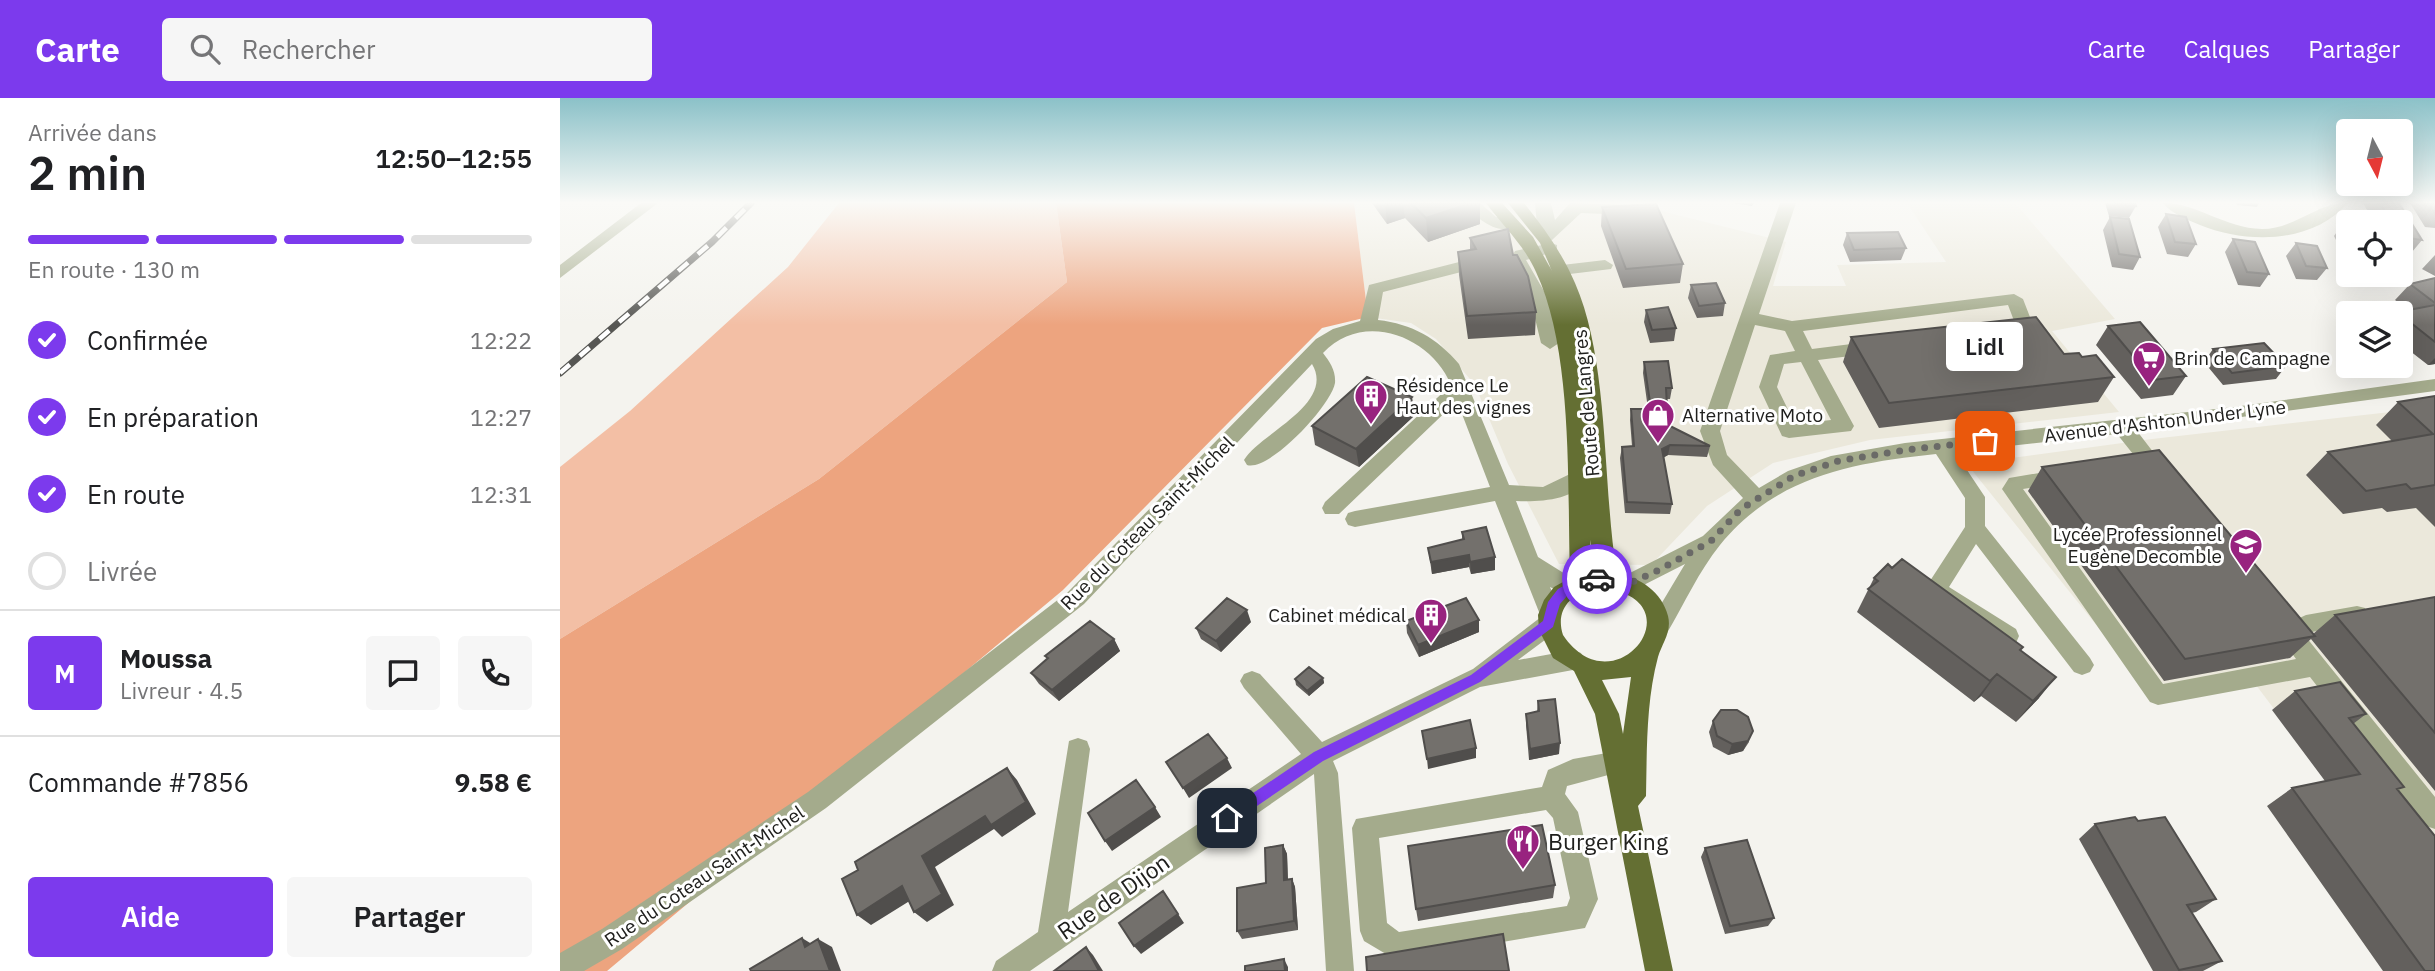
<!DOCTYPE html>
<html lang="fr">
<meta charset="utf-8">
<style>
body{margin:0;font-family:"IBM Plex Sans",sans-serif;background:#f6f6f6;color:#202124;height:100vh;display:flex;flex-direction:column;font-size:26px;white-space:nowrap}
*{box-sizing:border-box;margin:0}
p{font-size:23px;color:#757577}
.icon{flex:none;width:38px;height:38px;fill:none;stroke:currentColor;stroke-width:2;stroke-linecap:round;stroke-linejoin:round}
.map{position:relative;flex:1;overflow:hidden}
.sheet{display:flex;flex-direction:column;background:#fff;width:560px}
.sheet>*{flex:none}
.needle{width:46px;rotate:173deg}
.tools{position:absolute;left:1776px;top:21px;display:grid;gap:14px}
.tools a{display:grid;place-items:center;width:77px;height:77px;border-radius:7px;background:#fff;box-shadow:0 7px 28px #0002;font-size:35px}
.pin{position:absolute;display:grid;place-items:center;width:60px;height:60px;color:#fff;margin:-30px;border-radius:14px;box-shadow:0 4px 10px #0006}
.courier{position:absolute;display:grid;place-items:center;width:70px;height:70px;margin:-35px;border:5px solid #7c3aed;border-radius:50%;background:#fff;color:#222;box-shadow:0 2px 9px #0007}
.bubble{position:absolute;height:49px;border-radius:7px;background:#fff;box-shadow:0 7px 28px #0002;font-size:23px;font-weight:600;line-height:49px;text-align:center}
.headline em{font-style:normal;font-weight:600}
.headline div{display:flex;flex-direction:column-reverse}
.headline{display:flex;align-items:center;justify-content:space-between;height:119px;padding:0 28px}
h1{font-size:46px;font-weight:600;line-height:52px}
.bar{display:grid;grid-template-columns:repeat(4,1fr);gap:10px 7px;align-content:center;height:84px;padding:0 28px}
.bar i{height:9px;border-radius:5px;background:#e0e0e0}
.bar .on{background:#7c3aed}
.bar p{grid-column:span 4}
.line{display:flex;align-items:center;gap:18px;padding:0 28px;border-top:2px solid #e0e0e0}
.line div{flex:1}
.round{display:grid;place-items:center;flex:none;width:74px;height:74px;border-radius:7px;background:#f6f6f6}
ol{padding:0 28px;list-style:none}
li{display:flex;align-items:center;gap:21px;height:77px}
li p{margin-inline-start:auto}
li .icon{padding:7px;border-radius:50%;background:#7c3aed;color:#fff;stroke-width:4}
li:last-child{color:#757577}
li i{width:38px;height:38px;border:4px solid #e0e0e0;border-radius:50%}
.action{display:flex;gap:14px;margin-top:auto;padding:14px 28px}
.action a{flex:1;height:80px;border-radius:7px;background:#7c3aed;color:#fff;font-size:28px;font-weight:600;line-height:80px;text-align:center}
.action a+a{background:#f6f6f6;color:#202124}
header{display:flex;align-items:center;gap:42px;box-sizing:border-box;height:98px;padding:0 35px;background:#7c3aed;color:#fff}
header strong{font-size:33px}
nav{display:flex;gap:38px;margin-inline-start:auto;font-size:24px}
.search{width:490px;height:63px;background:#f6f6f6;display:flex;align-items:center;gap:18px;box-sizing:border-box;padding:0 24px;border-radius:7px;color:#757577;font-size:26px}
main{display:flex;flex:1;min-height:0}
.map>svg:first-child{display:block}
.built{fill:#ebe8db}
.green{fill:#f3bfa5}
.forest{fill:#eda47f}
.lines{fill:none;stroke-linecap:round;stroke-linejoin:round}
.minor{fill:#a4ab8c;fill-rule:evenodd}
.major{fill:#646f33;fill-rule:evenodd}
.rail-casing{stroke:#565653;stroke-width:7}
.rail{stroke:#fff;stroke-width:4.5;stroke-dasharray:13;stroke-linecap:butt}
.wall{fill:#63605d}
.shaded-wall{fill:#504e4c}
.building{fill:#73706c;stroke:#504e4c;stroke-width:2}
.route{fill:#7c3aed}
.done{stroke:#6a6a67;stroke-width:7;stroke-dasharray:0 12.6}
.labels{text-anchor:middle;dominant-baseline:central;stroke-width:6;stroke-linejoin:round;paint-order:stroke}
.poi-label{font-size:19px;fill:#20201e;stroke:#fff;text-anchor:start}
.street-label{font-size:19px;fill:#20201e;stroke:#fff}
.near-poi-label{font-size:23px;fill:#20201e;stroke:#fff;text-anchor:start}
.near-street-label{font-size:23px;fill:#20201e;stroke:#fff}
</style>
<header>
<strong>Carte</strong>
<div class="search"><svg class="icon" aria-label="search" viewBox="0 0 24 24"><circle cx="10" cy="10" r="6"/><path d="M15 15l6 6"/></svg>Rechercher</div>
<nav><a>Carte</a><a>Calques</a><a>Partager</a></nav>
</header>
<main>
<section class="sheet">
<div class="headline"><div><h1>2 min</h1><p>Arrivée dans</p></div><em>12:50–12:55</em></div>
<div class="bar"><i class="on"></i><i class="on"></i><i class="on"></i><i></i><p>En route · 130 m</p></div>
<ol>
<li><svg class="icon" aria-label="check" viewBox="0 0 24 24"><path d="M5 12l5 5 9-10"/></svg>Confirmée<p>12:22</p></li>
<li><svg class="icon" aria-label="check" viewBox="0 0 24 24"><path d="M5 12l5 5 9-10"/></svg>En préparation<p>12:27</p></li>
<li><svg class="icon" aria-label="check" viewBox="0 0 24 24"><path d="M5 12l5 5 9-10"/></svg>En route<p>12:31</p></li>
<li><i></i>Livrée</li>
</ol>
<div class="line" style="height:126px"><b class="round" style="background:#7c3aed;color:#fff">M</b><div><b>Moussa</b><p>Livreur · 4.5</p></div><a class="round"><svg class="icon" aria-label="chat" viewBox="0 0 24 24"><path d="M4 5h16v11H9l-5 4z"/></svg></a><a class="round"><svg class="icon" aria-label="phone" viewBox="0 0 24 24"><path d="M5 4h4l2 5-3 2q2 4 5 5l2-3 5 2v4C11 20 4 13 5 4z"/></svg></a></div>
<div class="line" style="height:91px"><div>Commande #7856</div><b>9.58 €</b></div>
<div class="action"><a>Aide</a><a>Partager</a></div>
</section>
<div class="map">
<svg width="1875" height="873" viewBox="0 0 1875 873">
<rect width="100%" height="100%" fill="#f4f3ee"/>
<!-- built -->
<path class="built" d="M794,105H1080L1109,115L1226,144L1213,188H1286L1277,167L1386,164L1347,105H1455L1555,221L1492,233L1559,314L1310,342L1213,365L1147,408L1091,467L999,466L948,366L915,287L876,241L851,225L808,219Z
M1875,309V825L1696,587L1598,604L1407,366L1592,341Z"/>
<!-- green -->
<path class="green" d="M279,105H496L507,184L259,381L0,541V369L70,313L228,169Z"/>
<!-- forest -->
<path class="forest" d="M496,105H794L808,219L762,230L503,492L47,873H0V541L259,381L507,184Z"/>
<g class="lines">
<!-- minor -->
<path class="minor" d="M81,105H98L0,180V167Z
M903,105H920L936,119L952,120L960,125C941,142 916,120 903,105Z
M975,105H991L995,122L1010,105L1070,107L1078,112L1070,117L1021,115L992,142L986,144L978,139Z
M1220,105H1236L1199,216L1232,223L1454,196L1463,201L1475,232L1466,238H1445L1442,234L1445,230L1456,228L1448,207L1243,233L1252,251L1315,243L1324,249L1315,255L1258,262L1294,328L1291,333L1229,340L1222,338L1199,289L1210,257L1235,253L1225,233L1195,227L1160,333L1167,357L1199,390L1228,373L1271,358L1345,345L1674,309L1875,281V293L1577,333L1610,376L1607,381H1593L1557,336L1395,354L1425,399V428L1530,560L1534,567L1530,574L1522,577L1514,574L1416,446L1389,489L1456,531L1459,538L1456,545L1448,548L1440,545L1368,498L1365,492L1368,486L1405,429V400L1376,356C1292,365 1216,378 1160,447C1139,473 1124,506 1107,535L1099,537L1091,535L1088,528L1125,466L1068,495L1060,492L1057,486L1060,480L1143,438L1183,400L1153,367L1140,333ZM1241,264L1271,322L1235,326L1217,289L1224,266Z
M1603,105C1635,104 1664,130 1702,131C1735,131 1757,104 1788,105C1752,146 1687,146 1640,127C1628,122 1612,116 1603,105Z
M991,145L997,147V153L966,162L988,200L999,245L990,251L981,245L970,200L950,162L955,153Z
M1045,162L1053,167L1051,171L985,179L977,174L985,169Z
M903,163L911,168L909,172L823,194L818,222C852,226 877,240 899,266L949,387L983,389L1010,376H1024L1027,381C1015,403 977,404 956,403L978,459L1018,484L1021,490L1018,496L1010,499L990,489L1001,515L998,521L1000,526L997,533L958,562L1013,552L1021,555L1025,562L1021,569L1013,572L920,589L773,663L778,675L794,873H766L754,676L470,873H432L436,863L478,834L509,643L518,640L527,643L530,651L508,814L741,656L684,590L680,583L684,576L692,573L700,576L762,644L913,571L981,519L935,403L795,429L788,427L785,421L788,415L795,413L930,389L897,303L779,416H765L762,410L765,404L891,287C871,238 803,212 763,255C770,264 776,273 775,285C771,308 709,374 687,367L684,362C699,336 776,306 752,266L524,506L266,710L62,851L24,873H0V855L42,831L248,694L508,494L756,241L773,231L800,223L809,187Z
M1503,371L1510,373L1513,378L1510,383L1463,391L1603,586L1736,561L1713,529L1716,522L1724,520L1733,523L1746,517L1797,508L1805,510L1808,517L1805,524L1752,534L1746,539L1875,699V731L1866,728L1750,579L1598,607L1590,604L1442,391L1449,380Z
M1058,653L1067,656L1070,664L1067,672L1007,688L1005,696L1018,714L1038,801L1025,830L836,862L804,843L800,833L792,730L796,721L982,689L988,672L1013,661ZM986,712L993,720L1010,800L1007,808L839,834L827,825L819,740Z"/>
<!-- major -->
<path class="major" d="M926,105H942L973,139L992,173L980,145L948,105H964C985,131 1002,155 1015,185C1050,265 1042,388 1057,476C1080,479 1102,494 1108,518C1112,534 1102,545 1098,559C1086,604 1087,651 1086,698L1078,708L1113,873H1085L1035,616L1014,573L993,560L979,532L978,517L984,502L994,489L1010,480C1007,390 1014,255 976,174C964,147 943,128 926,105ZM1030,442L1035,473H1031ZM1033,490C1042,491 1052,491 1060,494C1128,516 1051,608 1003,537C995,512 1010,497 1033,490ZM1071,579L1063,636L1059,616L1042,582Z"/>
<defs>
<path id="rail" d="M0,275L152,144L191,105"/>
</defs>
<!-- rail casing -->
<use href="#rail" class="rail-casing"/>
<!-- rail -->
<use href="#rail" class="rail"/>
</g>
<!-- wall -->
<path class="wall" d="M812,105H920V126L868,144L845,120L827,126Z
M1173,105H1194L1192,108Z
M1545,105H1575L1576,108L1569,120L1549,118Z
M1676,105H1699L1697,109L1677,107Z
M1803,105H1839L1862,142L1852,154L1841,153V124H1814Z
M1850,105H1875V130L1865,129Z
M1042,109L1123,166L1120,185L1063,190L1041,128Z
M1606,116L1636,146L1628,159L1607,156L1598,129Z
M1550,119L1580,159L1573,172L1552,169L1543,132Z
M1783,125H1788V166L1774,138Z
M1287,135L1346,150L1341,162L1290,164L1283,147Z
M910,140L976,214L975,237L908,241L899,177L898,154L910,152Z
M1673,141L1709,176L1700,189L1678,187L1665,154Z
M1736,145L1767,170L1757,182L1736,181L1726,158Z
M1875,157V178L1862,171Z
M1875,180V266L1868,267L1841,246V215H1837L1848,212L1835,202L1850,186Z
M1131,187L1165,205L1163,218L1137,220L1128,200Z
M1086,212L1116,230L1114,243L1090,245L1084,224Z
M1548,228L1626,278L1613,297L1581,301L1536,247Z
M1291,239L1522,259L1554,279L1538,304L1319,330L1283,264Z
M1653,251L1726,268L1716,281L1663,287L1644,264Z
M1084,264L1112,290L1110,301H1106L1108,327L1150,348L1147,359L1108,357L1103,360L1112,406L1110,416L1065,415L1060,360L1062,349L1072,348L1070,322L1071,311H1088L1083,275Z
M1875,298V429L1856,410L1827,414L1822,410L1783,416L1746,377L1768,354L1832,343L1816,327L1838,304Z
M852,299L854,318L799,369L755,347L752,328Z
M1482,369L1753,536L1775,517L1875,499V693L1751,541L1730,560L1604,583L1468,393Z
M902,434L935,472L911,476L909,469L872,476L868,450L902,442Z
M1314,480L1463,549L1460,553L1479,600L1456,624L1421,598L1414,604L1297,514Z
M846,523L919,534L859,559L847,535Z
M691,524L661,554L641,541L636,530Z
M554,541L560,553L499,603L479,586L471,575L487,561L485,558Z
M763,580L764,585L749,598L736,587L735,581Z
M1735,593L1806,616L1793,626L1838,693L1875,873H1823L1707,708L1732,690L1765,683L1712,612Z
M978,603L999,656L969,662L966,627V616L977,614Z
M1153,623L1189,644L1183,653L1168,657L1153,649L1149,634Z
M1578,723L1656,801L1636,814L1632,815L1662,863L1643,873H1593L1519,741L1535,726Z
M723,747L727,756L728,781H732L735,789L738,832L682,841L677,833L706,785Z
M1145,750L1214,820L1208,828L1165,836L1141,759Z
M995,787L993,800L858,823L856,811Z"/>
<!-- shaded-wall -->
<path class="shaded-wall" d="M825,105H843L845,120L827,126Z
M911,105H920V126L868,144L866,120Z
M1875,260V266L1868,267Z
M852,299L854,318L799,369L796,351Z
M1110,347L1108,357L1100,361L1102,351Z
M909,457V469L872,476L871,464Z
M935,459V472L911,476L910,464Z
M687,512L691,524L661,554L656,543Z
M919,522V534L859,559L858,547Z
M554,541L560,553L499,603L492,592Z
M1437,576L1421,598L1414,604L1430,583Z
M1496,579L1479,600L1456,624L1473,603Z
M763,580L764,585L749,598L747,593Z
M1193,633L1183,653L1168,657L1172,646Z
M1000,645L999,656L969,662L970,651Z
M916,650V660L868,671L867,661Z
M667,660L672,670L629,700L623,690Z
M447,670L457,682L476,716L442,739L434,731L375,769L394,807L367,824L354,814L362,758Z
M595,709L601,719L552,753L545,743Z
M723,747L727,756L728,791L724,782Z
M732,781L735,789L738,832L734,823Z
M342,788L356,799L311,827L297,817Z
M603,793L624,825L581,856L574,848Z
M242,840L255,848L245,849Z
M258,841L272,849L281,873H270Z
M526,849L533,857L543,873H539Z
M724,861L728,869V873H725Z"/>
<!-- building -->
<path class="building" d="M851,105H911L866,120Z
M1555,105H1575L1576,108L1556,106Z
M1820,105H1839L1862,142L1841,139V124H1831Z
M1868,105H1875V116Z
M1096,106L1123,166L1066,171L1042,109Z
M1606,116L1626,119L1636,146L1615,144Z
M1550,119L1569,121L1580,159L1559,156Z
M1783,125H1788V135Z
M948,131L953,157H957L968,178L976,214L907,218L898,154L916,151L910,140Z
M1338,134L1346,150L1294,152L1287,135Z
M1673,141L1695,144L1709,176L1687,174Z
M1736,145L1757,148L1767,170L1746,168Z
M1875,180V205L1850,186Z
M1156,185L1165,205L1139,208L1131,187Z
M1875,207V244L1841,217V215L1838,214Z
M1108,209L1116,230L1092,232L1086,212Z
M1476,219L1504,256L1519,255L1522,259L1536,257L1554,279L1329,305L1291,239Z
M1580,224L1626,278L1593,282L1548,228Z
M1704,245L1726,268L1672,275L1653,251Z
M1108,263L1112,290H1106L1108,327L1150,348L1110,347L1102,351L1112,406L1067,404L1062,349L1074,348L1071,311H1091L1084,264Z
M807,279L852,299L796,351L752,328Z
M1875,298V387L1851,391L1846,386L1806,393L1768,354L1873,336L1838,304Z
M1599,352L1755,538L1625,561L1482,369Z
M926,429L935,459L910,464L909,457L871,464L868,450L904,441L902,434Z
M1342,461L1463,549L1460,552L1496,579L1473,603L1437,576L1430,583L1308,491L1318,483L1314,480L1328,466L1332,470Z
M1875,499V635L1775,517Z
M667,500L687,512L656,543L636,530Z
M906,500L919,522L858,547L846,523Z
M530,523L554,541L492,592L471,575L488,560L485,558Z
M749,569L763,580L747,593L735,581Z
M1780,584L1806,616L1789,620L1844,689L1837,691L1875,738V873H1865L1732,690L1800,676L1735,593Z
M995,601L1000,645L970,651L966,616L979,613L978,603Z
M1161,612H1177L1188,619L1193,633L1188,643L1172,646L1157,638L1153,623Z
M910,622L916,650L867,661L862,633Z
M648,636L667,660L623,690L606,664Z
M447,670L466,704L431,727L425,718L362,758L382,796L354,814L342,788L297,817L282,781L298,772L295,764Z
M576,682L595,709L545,743L528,715Z
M1575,719L1578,723L1605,719L1656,801L1627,807L1662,863L1619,872L1535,726Z
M982,727L995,787L856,811L848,748Z
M1187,742L1214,820L1170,828L1145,750Z
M723,747L724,782L732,781L734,823L677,833V790L706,785L705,750Z
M603,793L618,816L574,848L559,825Z
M943,836L949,873H807L806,859Z
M242,840L245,849L258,841L270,873H191L190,871Z
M526,849L539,873H494Z
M724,861L725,873H685V868Z"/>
<!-- sky -->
<linearGradient id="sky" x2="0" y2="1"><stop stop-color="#8bc1c8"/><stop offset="0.46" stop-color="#fafaf7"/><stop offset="1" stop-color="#fafaf7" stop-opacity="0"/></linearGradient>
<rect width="1875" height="227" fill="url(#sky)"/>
<!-- route -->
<path class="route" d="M1037,476L1041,478V484L1023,488L1007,498L1000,506L993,529L920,584L763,663L672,725H662V716L754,654L911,577L983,523L988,504L998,491L1016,481Z"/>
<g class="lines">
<!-- done -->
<path class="done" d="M1037,481L1068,486L1099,472L1151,443L1181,411L1234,378L1278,363L1345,352L1425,343"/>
</g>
<!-- icons -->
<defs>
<symbol id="supermarket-pin" viewBox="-11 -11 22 30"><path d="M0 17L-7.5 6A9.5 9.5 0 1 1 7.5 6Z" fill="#98237f" stroke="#fff"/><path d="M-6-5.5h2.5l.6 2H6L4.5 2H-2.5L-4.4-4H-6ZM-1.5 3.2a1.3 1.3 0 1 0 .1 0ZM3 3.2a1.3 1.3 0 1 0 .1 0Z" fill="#fff"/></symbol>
<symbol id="building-pin" viewBox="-11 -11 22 30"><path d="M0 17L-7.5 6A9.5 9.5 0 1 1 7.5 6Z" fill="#98237f" stroke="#fff"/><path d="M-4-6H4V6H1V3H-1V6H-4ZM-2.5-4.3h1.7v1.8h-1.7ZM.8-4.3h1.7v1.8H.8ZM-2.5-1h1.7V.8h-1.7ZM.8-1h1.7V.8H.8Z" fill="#fff"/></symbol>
<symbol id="shop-pin" viewBox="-11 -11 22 30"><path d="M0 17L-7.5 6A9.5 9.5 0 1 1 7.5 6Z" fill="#98237f" stroke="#fff"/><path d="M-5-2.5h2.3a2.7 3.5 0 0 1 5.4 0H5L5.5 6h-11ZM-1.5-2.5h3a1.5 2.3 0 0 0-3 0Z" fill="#fff"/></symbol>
<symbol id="school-pin" viewBox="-11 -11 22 30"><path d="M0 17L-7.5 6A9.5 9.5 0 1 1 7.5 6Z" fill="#98237f" stroke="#fff"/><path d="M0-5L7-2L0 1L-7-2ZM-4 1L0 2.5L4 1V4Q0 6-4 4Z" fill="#fff"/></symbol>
<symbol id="restaurant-pin" viewBox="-11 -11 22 30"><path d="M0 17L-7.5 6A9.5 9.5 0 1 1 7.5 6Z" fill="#98237f" stroke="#fff"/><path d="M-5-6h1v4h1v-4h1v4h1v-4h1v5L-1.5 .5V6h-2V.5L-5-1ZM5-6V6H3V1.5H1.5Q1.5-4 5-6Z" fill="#fff"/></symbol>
</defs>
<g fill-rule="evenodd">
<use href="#supermarket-pin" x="1570" y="241" width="38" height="52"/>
<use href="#building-pin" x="792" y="279" width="38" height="52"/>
<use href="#shop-pin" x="1079" y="298" width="38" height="52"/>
<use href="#school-pin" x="1667" y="428" width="38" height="52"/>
<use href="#building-pin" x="852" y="498" width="38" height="52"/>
<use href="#restaurant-pin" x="944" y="724" width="38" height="52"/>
</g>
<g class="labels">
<!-- poi labels -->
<g class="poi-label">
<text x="1614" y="260">Brin de Campagne</text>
<text x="836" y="287">Résidence Le<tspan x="836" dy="22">Haut des vignes</tspan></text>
<text x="1122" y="317">Alternative Moto</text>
<text x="1662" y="436" text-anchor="end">Lycée Professionnel<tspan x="1662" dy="22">Eugène Decomble</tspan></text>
<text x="846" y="517" text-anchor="end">Cabinet médical</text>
</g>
<!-- street labels -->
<g class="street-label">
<text transform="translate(1026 305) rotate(-95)">Route de Langres</text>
<text transform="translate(1605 323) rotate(-7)">Avenue d'Ashton Under Lyne</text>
<text transform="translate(587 425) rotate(-45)">Rue du Coteau Saint-Michel</text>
<text transform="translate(144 778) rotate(-34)">Rue du Coteau Saint-Michel</text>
</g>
<!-- near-poi labels -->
<g class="near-poi-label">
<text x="988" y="743">Burger King</text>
</g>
<!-- near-street labels -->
<g class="near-street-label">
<text transform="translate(553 798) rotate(-35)">Rue de Dijon</text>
</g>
</g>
</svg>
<div class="tools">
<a><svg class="needle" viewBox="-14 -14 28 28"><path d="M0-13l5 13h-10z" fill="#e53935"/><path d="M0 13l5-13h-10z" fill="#757577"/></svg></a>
<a><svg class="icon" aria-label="locate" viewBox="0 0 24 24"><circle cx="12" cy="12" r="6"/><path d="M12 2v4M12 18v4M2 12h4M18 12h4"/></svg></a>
<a><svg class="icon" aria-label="layers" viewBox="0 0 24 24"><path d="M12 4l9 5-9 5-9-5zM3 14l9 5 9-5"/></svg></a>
</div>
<div class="pin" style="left:1425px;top:343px;background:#ea580c"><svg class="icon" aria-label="bag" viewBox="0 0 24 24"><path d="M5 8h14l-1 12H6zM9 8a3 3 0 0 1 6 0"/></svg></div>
<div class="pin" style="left:667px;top:720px;background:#1f2937"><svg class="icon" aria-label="home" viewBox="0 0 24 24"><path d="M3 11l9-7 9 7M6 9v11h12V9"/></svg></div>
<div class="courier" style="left:1037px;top:481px"><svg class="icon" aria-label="car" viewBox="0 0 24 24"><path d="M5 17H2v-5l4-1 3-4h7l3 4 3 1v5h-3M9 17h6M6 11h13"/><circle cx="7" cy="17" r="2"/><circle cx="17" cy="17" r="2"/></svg></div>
<div class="bubble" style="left:1386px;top:224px;width:77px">Lidl</div>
</div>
</main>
